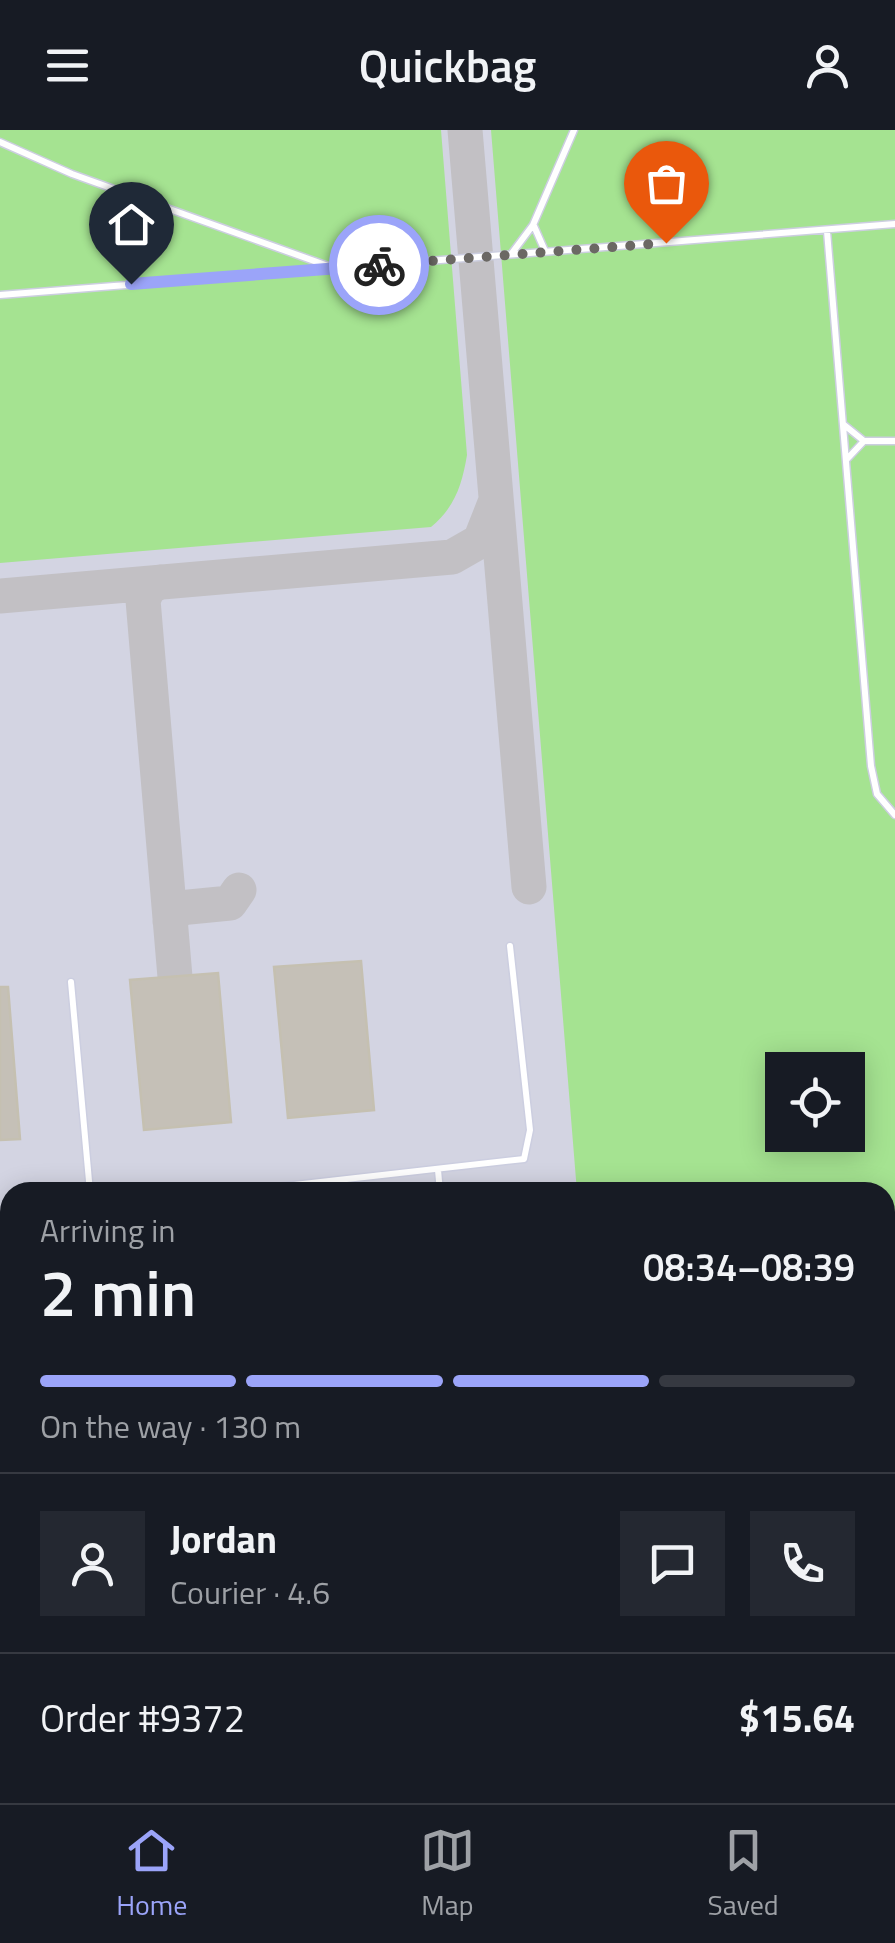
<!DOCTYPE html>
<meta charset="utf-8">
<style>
body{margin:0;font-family:"Titillium Web",sans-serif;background:#242831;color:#f1f3f6;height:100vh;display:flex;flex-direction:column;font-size:38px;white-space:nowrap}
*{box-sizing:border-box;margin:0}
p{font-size:32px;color:#9ea1a6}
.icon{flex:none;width:55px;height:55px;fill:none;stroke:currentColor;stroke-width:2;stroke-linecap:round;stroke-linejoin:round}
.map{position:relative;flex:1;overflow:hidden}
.side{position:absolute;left:0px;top:1052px;width:895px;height:622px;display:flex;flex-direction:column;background:#171b24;border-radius:30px 30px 0 0;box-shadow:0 5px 25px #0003}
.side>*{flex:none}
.tools{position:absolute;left:765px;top:922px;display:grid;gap:20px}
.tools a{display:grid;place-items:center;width:100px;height:100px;border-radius:0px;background:#171b24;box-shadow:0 5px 25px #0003;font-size:50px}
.pin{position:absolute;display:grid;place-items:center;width:85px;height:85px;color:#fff;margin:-102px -42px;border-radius:50% 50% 50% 0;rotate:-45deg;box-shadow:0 0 10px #0007}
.pin .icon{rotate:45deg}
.courier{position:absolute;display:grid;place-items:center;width:100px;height:100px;margin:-50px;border:8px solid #9ba4f9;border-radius:50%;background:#fff;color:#222;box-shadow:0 2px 12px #0007}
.headline em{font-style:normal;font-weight:600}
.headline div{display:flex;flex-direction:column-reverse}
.headline{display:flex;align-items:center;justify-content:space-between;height:170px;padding:0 40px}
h1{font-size:65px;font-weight:600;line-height:75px}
.bar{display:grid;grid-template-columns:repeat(4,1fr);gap:15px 10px;align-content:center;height:120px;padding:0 40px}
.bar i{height:12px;border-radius:8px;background:#363941}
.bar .on{background:#9ba4f9}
.bar p{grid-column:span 4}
.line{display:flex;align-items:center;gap:25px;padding:0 40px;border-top:2px solid #363941}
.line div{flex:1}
.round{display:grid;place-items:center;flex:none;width:105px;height:105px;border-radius:0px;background:#242831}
header{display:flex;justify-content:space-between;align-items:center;height:130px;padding:0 40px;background:#171b24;font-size:45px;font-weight:600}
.tabs{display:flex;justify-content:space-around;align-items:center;height:140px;border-top:2px solid #363941;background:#171b24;font-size:28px;color:#9ea1a6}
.tabs a{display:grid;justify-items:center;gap:5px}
.tabs .on{color:#9ba4f9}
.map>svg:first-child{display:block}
.airport{fill:#d3d4e2;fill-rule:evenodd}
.green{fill:#a5e391;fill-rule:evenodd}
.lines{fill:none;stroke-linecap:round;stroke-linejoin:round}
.taxiway{stroke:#c2c0c4;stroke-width:35}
.building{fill:#c5c0b7;stroke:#c5c0b1;stroke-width:2.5}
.service-casing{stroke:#cccee0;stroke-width:9}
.service{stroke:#fff;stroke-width:6}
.done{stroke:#6b6864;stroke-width:10;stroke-dasharray:0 18}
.route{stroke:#9ba4f9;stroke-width:12}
</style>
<header><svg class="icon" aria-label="menu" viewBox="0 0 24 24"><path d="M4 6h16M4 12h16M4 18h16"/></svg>Quickbag<svg class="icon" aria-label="person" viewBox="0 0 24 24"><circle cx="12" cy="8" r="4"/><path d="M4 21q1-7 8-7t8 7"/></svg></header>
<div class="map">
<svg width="895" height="1673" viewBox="0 0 895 1673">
<rect width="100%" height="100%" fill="#eae4d7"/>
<!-- airport -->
<path class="airport" d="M0,0H895V1673H0ZM782,940H848V1005H782ZM10,1062H885V1665H10Z"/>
<!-- green -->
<path class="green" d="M0,0H441L467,325C462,355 455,377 431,397L0,433Z
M491,0H895V1155L885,1156V1062H577ZM782,940H848V1005H782Z
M895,1184V1673H0V1437H10V1665H885V1185Z"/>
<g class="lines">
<!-- taxiway -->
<path class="taxiway" d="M465,0L529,757
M160,452L149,457L143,470L175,847
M0,466L452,427L480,411L495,373
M170,791L179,778L230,773L239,760"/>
</g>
<!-- building -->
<path class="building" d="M361,831L374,980L288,988L274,837Z
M218,843L231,992L144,1000L130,850Z
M0,857H8L20,1009L0,1010Z"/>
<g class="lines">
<defs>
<path id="service" d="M0,12L72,44L331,137
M534,96L545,121
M827,101L871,636L877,664L895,685
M512,123L533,95L574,0
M0,165L895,94
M843,294L864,311H895
M847,329L864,311
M71,852L90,1062
M438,1040L440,1062
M231,1062L524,1029L530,1000L510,816
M0,1088L10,1087
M885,1176L895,1175
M0,1253L10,1252
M0,1314H10
M0,1377L10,1376
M0,1426L10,1425
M142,1665V1673
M493,1665L494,1673
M544,1665L545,1673
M664,1673L666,1665"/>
</defs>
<!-- service casing -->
<use href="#service" class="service-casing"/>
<!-- service -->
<use href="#service" class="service"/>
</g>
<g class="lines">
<!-- done -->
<path class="done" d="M379,135L666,113"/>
<!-- route -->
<path class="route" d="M131,154L379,135"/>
</g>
</svg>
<div class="tools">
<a><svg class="icon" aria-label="locate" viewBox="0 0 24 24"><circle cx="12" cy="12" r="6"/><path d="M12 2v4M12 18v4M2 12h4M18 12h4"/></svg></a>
</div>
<div class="pin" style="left:666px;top:113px;background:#ea580c"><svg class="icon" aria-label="bag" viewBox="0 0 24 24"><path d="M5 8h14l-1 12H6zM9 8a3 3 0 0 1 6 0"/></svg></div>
<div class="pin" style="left:131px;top:154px;background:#1f2937"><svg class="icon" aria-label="home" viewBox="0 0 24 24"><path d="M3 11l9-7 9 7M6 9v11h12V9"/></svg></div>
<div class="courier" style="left:379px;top:135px"><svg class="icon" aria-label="bike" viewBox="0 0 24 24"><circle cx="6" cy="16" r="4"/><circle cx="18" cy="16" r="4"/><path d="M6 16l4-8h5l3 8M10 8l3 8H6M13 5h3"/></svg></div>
<section class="side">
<div class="headline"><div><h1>2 min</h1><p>Arriving in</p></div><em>08:34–08:39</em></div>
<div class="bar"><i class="on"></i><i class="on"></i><i class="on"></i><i></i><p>On the way · 130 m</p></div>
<div class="line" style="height:180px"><a class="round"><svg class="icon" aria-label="person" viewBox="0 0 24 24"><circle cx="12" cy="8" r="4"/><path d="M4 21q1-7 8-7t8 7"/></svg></a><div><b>Jordan</b><p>Courier · 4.6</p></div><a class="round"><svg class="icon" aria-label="chat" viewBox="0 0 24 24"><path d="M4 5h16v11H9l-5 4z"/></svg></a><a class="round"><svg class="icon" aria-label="phone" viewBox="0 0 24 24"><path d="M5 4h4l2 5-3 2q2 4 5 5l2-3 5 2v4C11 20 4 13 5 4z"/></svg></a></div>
<div class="line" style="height:130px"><div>Order #9372</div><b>$15.64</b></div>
</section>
</div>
<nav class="tabs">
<a class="on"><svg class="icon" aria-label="home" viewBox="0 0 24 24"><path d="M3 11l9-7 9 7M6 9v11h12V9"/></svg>Home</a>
<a><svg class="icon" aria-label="map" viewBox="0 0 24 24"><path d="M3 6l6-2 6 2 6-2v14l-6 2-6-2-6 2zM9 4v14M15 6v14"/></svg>Map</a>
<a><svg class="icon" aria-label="saved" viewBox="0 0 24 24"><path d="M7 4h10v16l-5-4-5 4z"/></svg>Saved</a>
</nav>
